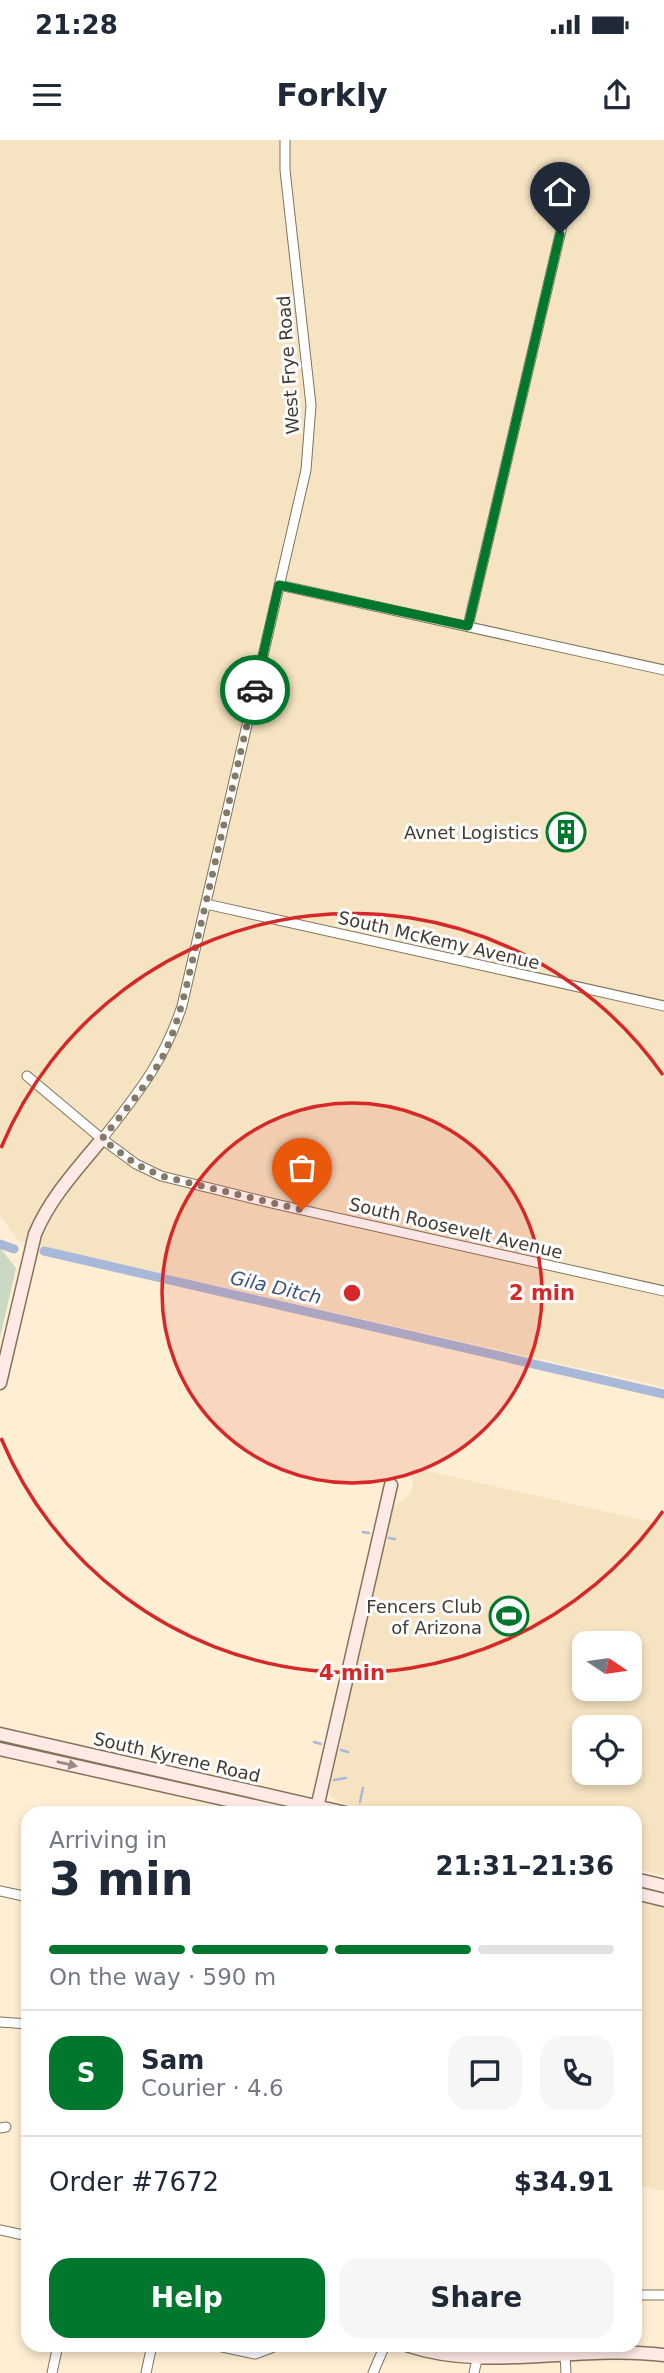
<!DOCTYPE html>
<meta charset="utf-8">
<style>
body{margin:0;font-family:"DejaVu Sans",sans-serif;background:#f6f6f7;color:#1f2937;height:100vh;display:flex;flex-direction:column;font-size:26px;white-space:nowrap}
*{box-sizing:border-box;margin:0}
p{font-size:23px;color:#747a83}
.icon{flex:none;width:38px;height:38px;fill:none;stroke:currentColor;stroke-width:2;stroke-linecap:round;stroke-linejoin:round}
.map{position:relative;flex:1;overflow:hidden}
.panel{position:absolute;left:21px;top:1666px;width:621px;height:546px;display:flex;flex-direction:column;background:#fff;border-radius:21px;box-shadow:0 4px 10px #0003}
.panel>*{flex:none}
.needle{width:46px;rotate:103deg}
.buttons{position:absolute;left:572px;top:1491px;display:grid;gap:14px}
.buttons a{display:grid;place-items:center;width:70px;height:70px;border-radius:14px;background:#fff;box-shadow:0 4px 10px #0003;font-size:35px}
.pin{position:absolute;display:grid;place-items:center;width:60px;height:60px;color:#fff;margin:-72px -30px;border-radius:50% 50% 50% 0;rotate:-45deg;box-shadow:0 0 7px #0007}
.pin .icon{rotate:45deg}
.courier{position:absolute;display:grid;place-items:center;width:70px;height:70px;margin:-35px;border:5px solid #01772d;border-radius:50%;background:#fff;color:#222;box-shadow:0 2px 9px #0007}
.headline em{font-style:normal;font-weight:700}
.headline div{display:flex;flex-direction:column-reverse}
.headline{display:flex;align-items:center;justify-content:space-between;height:119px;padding:0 28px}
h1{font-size:46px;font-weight:700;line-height:52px}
.bar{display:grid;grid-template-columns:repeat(4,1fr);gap:10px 7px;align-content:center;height:84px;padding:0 28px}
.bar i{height:9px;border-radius:5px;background:#e0e1e3}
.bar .on{background:#01772d}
.bar p{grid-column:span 4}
.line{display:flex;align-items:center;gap:18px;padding:0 28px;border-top:2px solid #e0e1e3}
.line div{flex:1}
.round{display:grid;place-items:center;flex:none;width:74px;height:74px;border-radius:21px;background:#f6f6f7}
.button{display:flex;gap:14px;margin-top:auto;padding:14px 28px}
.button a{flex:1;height:80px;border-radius:21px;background:#01772d;color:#fff;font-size:28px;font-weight:700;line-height:80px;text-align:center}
.button a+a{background:#f6f6f7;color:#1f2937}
.status{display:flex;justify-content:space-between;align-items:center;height:49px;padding:0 35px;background:#fff;direction:ltr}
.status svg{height:19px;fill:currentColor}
header{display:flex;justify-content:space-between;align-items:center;height:91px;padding:0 28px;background:#fff;font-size:32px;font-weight:700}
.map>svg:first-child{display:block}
.built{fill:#f5e3c1;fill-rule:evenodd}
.green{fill:#cad9c4}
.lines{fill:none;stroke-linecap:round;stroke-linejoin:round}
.stream{stroke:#a8b8d8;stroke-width:2.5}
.canal{stroke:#a8b8d8;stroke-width:9}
.street-casing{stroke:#81745c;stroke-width:11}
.secondary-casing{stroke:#81745c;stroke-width:15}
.street{stroke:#fff;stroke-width:9}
.secondary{stroke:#feeae5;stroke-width:12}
.oneway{fill:#968a81}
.done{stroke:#837a69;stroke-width:7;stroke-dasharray:0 12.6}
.route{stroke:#01772d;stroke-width:9}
.ring{fill:none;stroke:#d62828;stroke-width:3.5}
.labels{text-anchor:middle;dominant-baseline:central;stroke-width:6;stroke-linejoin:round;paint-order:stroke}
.street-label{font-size:18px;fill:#413b30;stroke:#fdfdfd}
.poi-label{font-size:18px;fill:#413b30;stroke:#fdfdfd;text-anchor:end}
.water-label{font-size:19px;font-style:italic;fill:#3e5380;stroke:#fdfdfd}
.centre{fill:#d62828;stroke:#fdfdfd;stroke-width:3.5}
.ring-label{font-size:21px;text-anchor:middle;font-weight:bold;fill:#d62828;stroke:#fdfdfd;stroke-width:6;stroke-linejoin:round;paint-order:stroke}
</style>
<div class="status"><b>21:28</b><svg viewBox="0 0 49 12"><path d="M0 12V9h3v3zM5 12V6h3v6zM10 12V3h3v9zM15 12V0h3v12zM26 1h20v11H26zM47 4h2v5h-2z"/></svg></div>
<header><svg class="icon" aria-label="menu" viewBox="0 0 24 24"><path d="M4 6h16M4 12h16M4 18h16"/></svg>Forkly<svg class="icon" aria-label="share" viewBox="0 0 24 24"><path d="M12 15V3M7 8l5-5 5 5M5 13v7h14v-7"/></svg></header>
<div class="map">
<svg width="664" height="2233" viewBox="0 0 664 2233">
<rect width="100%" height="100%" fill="#feeed3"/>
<!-- built -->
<path class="built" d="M0,0H664V1247L19,1101L0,1076Z
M415,1328L660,1384L664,1368V1735L635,1729V1673H389L339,1662L331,1657L329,1650L392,1373L395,1366L409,1355L413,1347L411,1334ZM630,1503V1549H584V1503ZM630,1587V1633H584V1587Z
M635,1759L664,1766V2051L635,2045Z"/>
<!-- green -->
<path class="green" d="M0,1108L16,1128L0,1198Z"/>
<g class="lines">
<!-- stream -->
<path class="stream" d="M363,1392L369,1393
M389,1398L395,1399
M357,1539L363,1541
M314,1602L321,1604
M341,1610L348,1612
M334,1640L346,1638
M360,1662L363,1648"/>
<!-- canal -->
<path class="canal" d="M0,1104L14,1109
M44,1111L664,1254"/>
<defs>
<path id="street" d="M279,445L664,530
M468,486L566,69
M206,764L664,866
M27,936L102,999L136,1024L161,1036L271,1063L664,1151
M102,999C138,953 163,923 182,866L306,330L311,265L285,30V0
M0,1751L28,1757
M0,1882L28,1884
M0,1988L6,1987
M0,2090L28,2096
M635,2155H664
M213,2205L255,2214L279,2205
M565,2216L566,2233
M52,2233L58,2205
M146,2233L152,2205
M373,2233L385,2205
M474,2233L477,2219"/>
<path id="secondary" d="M0,1243L35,1094C50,1058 77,1029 102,999
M0,1594L346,1673
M0,1609L286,1673
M316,1672L391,1345
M635,1739L664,1746
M635,1753L664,1760
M406,2205C488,2233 579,2204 664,2215"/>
</defs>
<!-- street casing -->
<use href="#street" class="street-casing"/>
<!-- secondary casing -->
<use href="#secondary" class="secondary-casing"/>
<!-- street -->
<use href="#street" class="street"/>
<!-- secondary -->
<use href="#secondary" class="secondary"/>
</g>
<!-- one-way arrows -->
<defs><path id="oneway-solid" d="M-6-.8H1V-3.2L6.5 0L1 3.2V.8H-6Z" transform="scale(1.75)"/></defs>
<use class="oneway" href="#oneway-solid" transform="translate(67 1624) rotate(13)"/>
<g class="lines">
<!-- done -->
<path class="done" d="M255,550L188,840C182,865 175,890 164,914C148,945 123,972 102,999L136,1024L161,1036L302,1070"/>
<!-- route -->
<path class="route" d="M255,550L279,445L468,486L560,94"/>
</g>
<!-- distance rings -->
<circle cx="352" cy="1153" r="190" fill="#d62828" fill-opacity=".12"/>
<g class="ring">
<circle cx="352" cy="1153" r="190"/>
<path d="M663 1371A380 380 0 0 1 1 1298M1 1008A380 380 0 0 1 663 935"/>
</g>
<!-- icons -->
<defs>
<symbol id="building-ring" viewBox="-11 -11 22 22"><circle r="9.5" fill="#fdfdfd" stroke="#01772d" stroke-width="1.5"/><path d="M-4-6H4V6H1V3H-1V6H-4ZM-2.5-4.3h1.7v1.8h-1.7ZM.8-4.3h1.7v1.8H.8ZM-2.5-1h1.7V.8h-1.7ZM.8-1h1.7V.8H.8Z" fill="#01772d"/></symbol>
<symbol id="stadium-ring" viewBox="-11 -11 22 22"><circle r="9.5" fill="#fdfdfd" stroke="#01772d" stroke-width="1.5"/><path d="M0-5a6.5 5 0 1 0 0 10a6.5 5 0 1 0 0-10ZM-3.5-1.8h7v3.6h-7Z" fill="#01772d"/></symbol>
</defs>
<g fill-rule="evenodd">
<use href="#building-ring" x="544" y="670" width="44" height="44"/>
<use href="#stadium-ring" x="487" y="1454" width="44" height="44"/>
</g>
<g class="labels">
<!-- street labels -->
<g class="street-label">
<text transform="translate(288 225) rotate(-94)">West Frye Road</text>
<text transform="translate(439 800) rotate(13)">South McKemy Avenue</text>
<text transform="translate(456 1088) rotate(13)">South Roosevelt Avenue</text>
<text transform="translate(177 1617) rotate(13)">South Kyrene Road</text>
</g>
<!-- poi labels -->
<g class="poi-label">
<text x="539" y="692">Avnet Logistics</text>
<text x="482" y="1466">Fencers Club<tspan x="482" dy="21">of Arizona</tspan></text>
</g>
<!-- water labels -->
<g class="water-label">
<text transform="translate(276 1147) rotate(13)">Gila Ditch</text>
</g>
</g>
<circle cx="352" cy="1153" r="10" class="centre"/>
<g class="ring-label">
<text x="542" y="1160">2 min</text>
<text x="352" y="1540">4 min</text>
</g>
</svg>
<div class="buttons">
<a><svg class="needle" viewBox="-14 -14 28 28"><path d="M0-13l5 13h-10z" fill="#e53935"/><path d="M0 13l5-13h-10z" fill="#747a83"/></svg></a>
<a><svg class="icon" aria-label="locate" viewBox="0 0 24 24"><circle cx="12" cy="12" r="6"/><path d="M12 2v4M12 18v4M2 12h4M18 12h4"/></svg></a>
</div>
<div class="pin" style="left:302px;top:1070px;background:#ea580c"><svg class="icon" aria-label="bag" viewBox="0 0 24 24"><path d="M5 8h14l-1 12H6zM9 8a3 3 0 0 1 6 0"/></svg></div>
<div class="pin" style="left:560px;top:94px;background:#1f2937"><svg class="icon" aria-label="home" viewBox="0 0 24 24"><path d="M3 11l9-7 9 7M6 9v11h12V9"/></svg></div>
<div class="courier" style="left:255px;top:550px"><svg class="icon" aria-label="car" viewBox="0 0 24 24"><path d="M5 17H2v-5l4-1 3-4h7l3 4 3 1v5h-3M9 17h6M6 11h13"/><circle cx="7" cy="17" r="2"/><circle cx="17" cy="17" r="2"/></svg></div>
<section class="panel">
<div class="headline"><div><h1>3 min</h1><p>Arriving in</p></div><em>21:31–21:36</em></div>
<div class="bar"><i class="on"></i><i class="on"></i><i class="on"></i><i></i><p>On the way · 590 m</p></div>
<div class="line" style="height:126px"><b class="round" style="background:#01772d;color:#fff">S</b><div><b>Sam</b><p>Courier · 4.6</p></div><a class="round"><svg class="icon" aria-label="chat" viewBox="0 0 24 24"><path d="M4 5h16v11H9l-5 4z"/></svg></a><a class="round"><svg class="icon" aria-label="phone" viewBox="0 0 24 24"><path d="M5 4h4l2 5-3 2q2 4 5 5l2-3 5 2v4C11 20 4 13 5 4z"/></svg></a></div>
<div class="line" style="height:91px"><div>Order #7672</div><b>$34.91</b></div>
<div class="button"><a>Help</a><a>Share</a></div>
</section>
</div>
